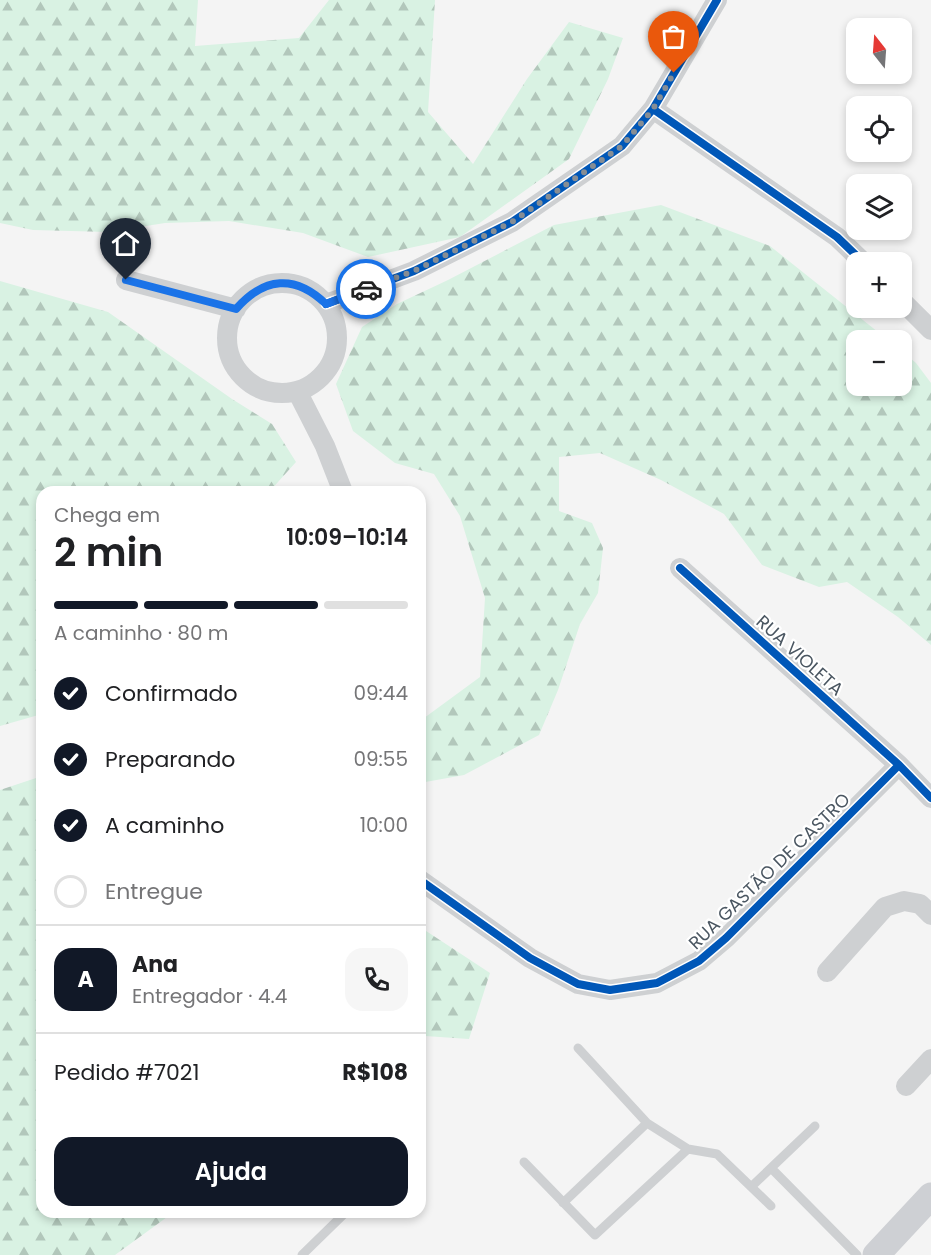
<!DOCTYPE html>
<html lang="pt">
<meta charset="utf-8">
<style>
body{margin:0;font-family:Poppins,sans-serif;background:#f6f6f6;color:#202124;height:100vh;display:flex;flex-direction:column;font-size:22px;white-space:nowrap}
*{box-sizing:border-box;margin:0}
p{font-size:20px;color:#757577}
.icon{flex:none;width:33px;height:33px;fill:none;stroke:currentColor;stroke-width:2;stroke-linecap:round;stroke-linejoin:round}
.map{position:relative;flex:1;overflow:hidden}
.side{position:absolute;left:36px;top:486px;width:390px;height:732px;display:flex;flex-direction:column;background:#fff;border-radius:18px;box-shadow:0 3px 9px #0003}
.side>*{flex:none}
.needle{width:39px;rotate:343deg}
.fabs{position:absolute;left:846px;top:18px;display:grid;gap:12px}
.fabs a{display:grid;place-items:center;width:66px;height:66px;border-radius:12px;background:#fff;box-shadow:0 3px 9px #0003;font-size:30px}
.pin{position:absolute;display:grid;place-items:center;width:51px;height:51px;color:#fff;margin:-62px -26px;border-radius:50% 50% 50% 0;rotate:-45deg;box-shadow:0 0 6px #0007}
.pin .icon{rotate:45deg}
.courier{position:absolute;display:grid;place-items:center;width:60px;height:60px;margin:-30px;border:4px solid #1a73e8;border-radius:50%;background:#fff;color:#222;box-shadow:0 2px 8px #0007}
.headline em{font-style:normal;font-weight:600}
.headline div{display:flex;flex-direction:column-reverse}
.headline{display:flex;align-items:center;justify-content:space-between;height:102px;padding:0 18px}
h1{font-size:39px;font-weight:600;line-height:45px}
.bar{display:grid;grid-template-columns:repeat(4,1fr);gap:9px 6px;align-content:center;height:72px;padding:0 18px}
.bar i{height:8px;border-radius:4px;background:#e0e0e0}
.bar .on{background:#111827}
.bar p{grid-column:span 4}
.line{display:flex;align-items:center;gap:15px;padding:0 18px;border-top:2px solid #e0e0e0}
.line div{flex:1}
.round{display:grid;place-items:center;flex:none;width:63px;height:63px;border-radius:18px;background:#f6f6f6}
ol{padding:0 18px;list-style:none}
li{display:flex;align-items:center;gap:18px;height:66px}
li p{margin-inline-start:auto}
li .icon{padding:6px;border-radius:50%;background:#111827;color:#fff;stroke-width:4}
li:last-child{color:#757577}
li i{width:33px;height:33px;border:3px solid #e0e0e0;border-radius:50%}
.action{display:flex;gap:12px;margin-top:auto;padding:12px 18px}
.action a{flex:1;height:69px;border-radius:18px;background:#111827;color:#fff;font-size:24px;font-weight:600;line-height:69px;text-align:center}
.map>svg:first-child{display:block}
.forest{fill:url(#forest-firs)}
.lines{fill:none;stroke-linecap:round;stroke-linejoin:round}
.lane{stroke:#ced0d2;stroke-width:9}
.street{stroke:#ced0d2;stroke-width:20}
.secondary{stroke:#ced0d4;stroke-width:27}
.cycleway-casing{stroke:#fff;stroke-width:11}
.cycleway{stroke:#0057b8;stroke-width:8}
.done{stroke:#868d94;stroke-width:6;stroke-dasharray:0 10.8}
.route{stroke:#1a73e8;stroke-width:8}
.labels{text-anchor:middle;dominant-baseline:central;stroke-width:4.5;stroke-linejoin:round;paint-order:stroke}
.street-label{font-size:18px;fill:#4a5661;stroke:#fff}
</style>
<div class="map">
<svg width="931" height="1255" viewBox="0 0 931 1255">
<defs>
<pattern id="forest-firs" width="22" height="20" patternUnits="userSpaceOnUse" patternTransform="scale(1.5)"><rect width="22" height="20" fill="#d9f2e3"/><path d="M5 1l3.5 6h-7zM16 11l3.5 6h-7z" fill="#b2c7bb"/></pattern>
</defs>
<rect width="100%" height="100%" fill="#f4f4f4"/>
<!-- forest -->
<path class="forest" d="M0,0H198L195,46L299,38L329,0H435L428,112L473,164L527,79L569,22L623,38L608,79L569,159L460,237L368,257L303,233L229,221L165,223L108,232L33,230L0,223Z
M661,205L770,246L888,340H856V386H902V351L916,363L931,383V645L898,617L847,582L819,587L762,565L724,514L661,480L600,453L559,457V511L592,523L603,548L598,593L580,624L558,690L539,735L464,775L420,783V721L480,677L485,598L460,516L434,474L395,463L353,431L336,384L362,327L397,304L448,280L554,225Z
M0,281L108,312L232,399L272,424L296,462L269,492H42V714L0,726Z
M42,776V1212H174L115,1255H0V790Z
M420,927L490,973L469,1039L425,1036L420,1034Z"/>
<g class="lines">
<!-- lane -->
<path class="lane" d="M578,1048L647,1123L688,1149L717,1154L771,1206
M524,1162L595,1235L688,1149
M771,1168L857,1255
M751,1187L815,1126
M563,1203L647,1123
M302,1255L346,1212"/>
<!-- street -->
<path class="street" d="M653,109L837,237L863,262
M126,280L236,309
M227 338a55 55 0 1 1 110 0a55 55 0 1 1-110 0Z
M902,301L931,330
M326,304L414,271L512,222L622,146L653,109L717,0
M297,391L325,446L343,492
M680,568L899,765
M420,880L530,958L578,984L610,990L657,983L699,961L726,938L899,765L931,798
M827,972L885,907L904,901L920,904L931,915
M906,1086L931,1059"/>
<!-- secondary -->
<path class="secondary" d="M876,1255L931,1196"/>
<defs>
<path id="cycleway" d="M653,109L837,237L863,262
M326,304L414,271L512,222L622,146L653,109L717,0
M680,568L899,765
M420,880L530,958L578,984L610,990L657,983L699,961L726,938L899,765L931,798"/>
</defs>
<!-- cycleway casing -->
<use href="#cycleway" class="cycleway-casing"/>
<!-- cycleway -->
<use href="#cycleway" class="cycleway"/>
</g>
<g class="lines">
<!-- done -->
<path class="done" d="M366,289L414,271L512,222L622,146L653,109L674,73"/>
<!-- route -->
<path class="route" d="M126,280L236,309C264,277 295,274 326,304L366,289"/>
</g>
<g class="labels">
<!-- street labels -->
<g class="street-label">
<text transform="translate(800 655) rotate(42)">RUA VIOLETA</text>
<text transform="translate(769 871) rotate(-44)">RUA GASTÃO DE CASTRO</text>
</g>
</g>
</svg>
<div class="fabs">
<a><svg class="needle" viewBox="-14 -14 28 28"><path d="M0-13l5 13h-10z" fill="#e53935"/><path d="M0 13l5-13h-10z" fill="#757577"/></svg></a>
<a><svg class="icon" aria-label="locate" viewBox="0 0 24 24"><circle cx="12" cy="12" r="6"/><path d="M12 2v4M12 18v4M2 12h4M18 12h4"/></svg></a>
<a><svg class="icon" aria-label="layers" viewBox="0 0 24 24"><path d="M12 4l9 5-9 5-9-5zM3 14l9 5 9-5"/></svg></a>
<a>+</a>
<a>−</a>
</div>
<div class="pin" style="left:674px;top:73px;background:#ea580c"><svg class="icon" aria-label="bag" viewBox="0 0 24 24"><path d="M5 8h14l-1 12H6zM9 8a3 3 0 0 1 6 0"/></svg></div>
<div class="pin" style="left:126px;top:280px;background:#1f2937"><svg class="icon" aria-label="home" viewBox="0 0 24 24"><path d="M3 11l9-7 9 7M6 9v11h12V9"/></svg></div>
<div class="courier" style="left:366px;top:289px"><svg class="icon" aria-label="car" viewBox="0 0 24 24"><path d="M5 17H2v-5l4-1 3-4h7l3 4 3 1v5h-3M9 17h6M6 11h13"/><circle cx="7" cy="17" r="2"/><circle cx="17" cy="17" r="2"/></svg></div>
<section class="side">
<div class="headline"><div><h1>2 min</h1><p>Chega em</p></div><em>10:09–10:14</em></div>
<div class="bar"><i class="on"></i><i class="on"></i><i class="on"></i><i></i><p>A caminho · 80 m</p></div>
<ol>
<li><svg class="icon" aria-label="check" viewBox="0 0 24 24"><path d="M5 12l5 5 9-10"/></svg>Confirmado<p>09:44</p></li>
<li><svg class="icon" aria-label="check" viewBox="0 0 24 24"><path d="M5 12l5 5 9-10"/></svg>Preparando<p>09:55</p></li>
<li><svg class="icon" aria-label="check" viewBox="0 0 24 24"><path d="M5 12l5 5 9-10"/></svg>A caminho<p>10:00</p></li>
<li><i></i>Entregue</li>
</ol>
<div class="line" style="height:108px"><b class="round" style="background:#111827;color:#fff">A</b><div><b>Ana</b><p>Entregador · 4.4</p></div><a class="round"><svg class="icon" aria-label="phone" viewBox="0 0 24 24"><path d="M5 4h4l2 5-3 2q2 4 5 5l2-3 5 2v4C11 20 4 13 5 4z"/></svg></a></div>
<div class="line" style="height:78px"><div>Pedido #7021</div><b>R$108</b></div>
<div class="action"><a>Ajuda</a></div>
</section>
</div>
